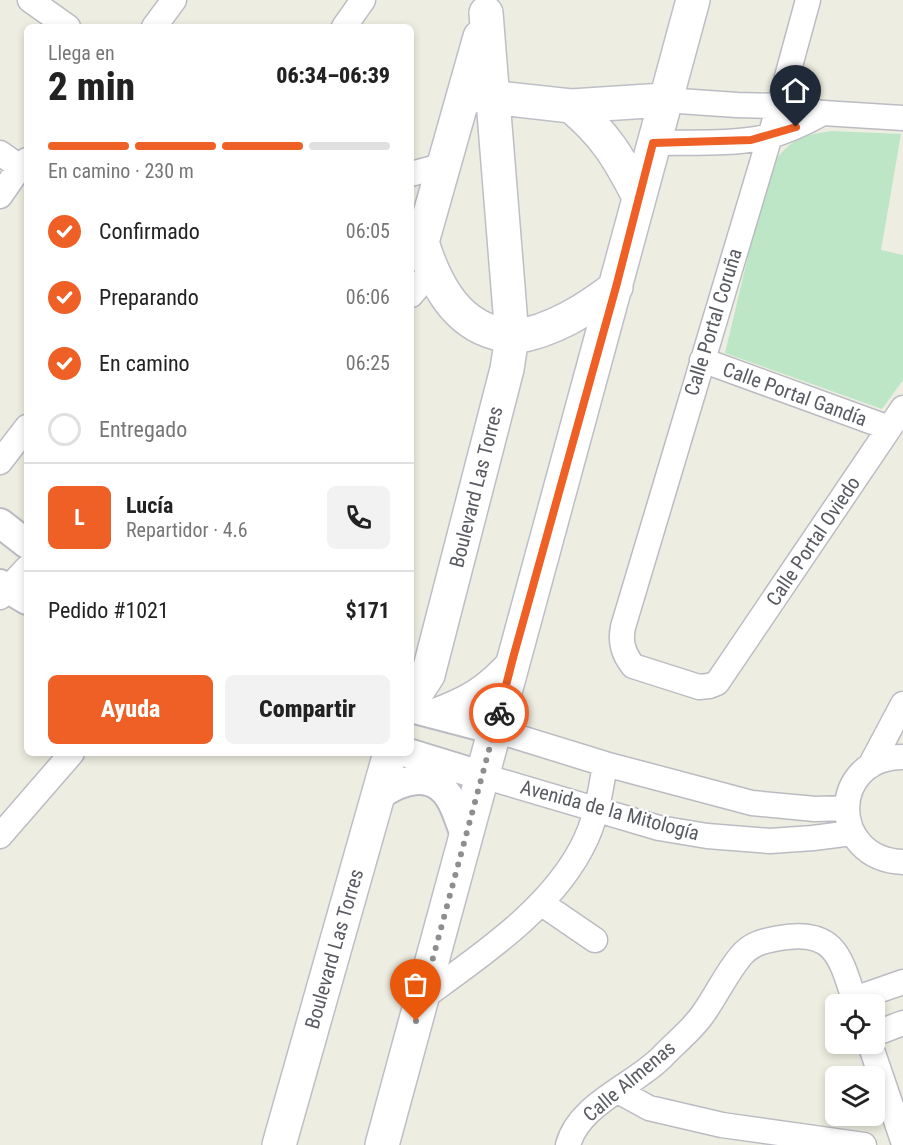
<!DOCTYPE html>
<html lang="es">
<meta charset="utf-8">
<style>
body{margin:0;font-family:"Roboto Condensed",sans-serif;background:#f2f2f2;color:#222;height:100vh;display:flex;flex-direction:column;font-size:22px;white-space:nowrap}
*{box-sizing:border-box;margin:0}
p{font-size:20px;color:#767676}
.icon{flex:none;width:33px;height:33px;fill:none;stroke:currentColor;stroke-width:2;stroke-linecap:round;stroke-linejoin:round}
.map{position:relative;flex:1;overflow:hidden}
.panel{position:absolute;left:24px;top:24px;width:390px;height:732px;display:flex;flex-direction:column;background:#fff;border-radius:9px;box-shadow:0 3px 9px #0003}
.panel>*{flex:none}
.buttons{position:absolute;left:825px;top:994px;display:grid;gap:12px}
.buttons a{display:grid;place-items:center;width:60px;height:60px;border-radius:9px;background:#fff;box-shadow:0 3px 9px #0003;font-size:30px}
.pin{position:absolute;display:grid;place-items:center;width:51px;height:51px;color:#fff;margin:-62px -26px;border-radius:50% 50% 50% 0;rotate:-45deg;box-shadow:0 0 6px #0007}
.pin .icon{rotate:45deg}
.courier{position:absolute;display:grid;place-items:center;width:60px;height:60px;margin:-30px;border:4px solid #ee6025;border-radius:50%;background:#fff;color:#222;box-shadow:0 2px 8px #0007}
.head em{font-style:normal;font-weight:800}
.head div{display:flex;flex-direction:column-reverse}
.head{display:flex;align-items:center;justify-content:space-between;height:102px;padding:0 24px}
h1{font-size:39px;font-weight:800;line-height:45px}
.bar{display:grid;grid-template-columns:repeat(4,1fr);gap:9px 6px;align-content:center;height:72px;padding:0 24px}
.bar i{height:8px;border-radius:4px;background:#e0e0e0}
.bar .active{background:#ee6025}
.bar p{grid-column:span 4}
.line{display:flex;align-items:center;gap:15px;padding:0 24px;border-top:2px solid #e0e0e0}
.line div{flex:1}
.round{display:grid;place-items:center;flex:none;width:63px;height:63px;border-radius:9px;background:#f2f2f2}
ol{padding:0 24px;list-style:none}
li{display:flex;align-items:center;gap:18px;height:66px}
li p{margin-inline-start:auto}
li .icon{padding:6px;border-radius:50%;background:#ee6025;color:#fff;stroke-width:4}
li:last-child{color:#767676}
li i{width:33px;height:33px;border:3px solid #e0e0e0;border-radius:50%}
.button{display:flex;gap:12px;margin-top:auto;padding:12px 24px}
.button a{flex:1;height:69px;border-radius:9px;background:#ee6025;color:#fff;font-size:24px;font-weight:800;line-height:69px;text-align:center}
.button a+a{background:#f2f2f2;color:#222}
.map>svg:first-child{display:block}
.green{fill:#bce6c5}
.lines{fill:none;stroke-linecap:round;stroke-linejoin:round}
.minor-casing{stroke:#bbbcc3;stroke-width:27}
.tertiary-casing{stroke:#bbbcc3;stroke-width:32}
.secondary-casing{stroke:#bdbfc7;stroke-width:36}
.minor{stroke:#fff;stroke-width:24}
.tertiary{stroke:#fff;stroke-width:28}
.secondary{stroke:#fff;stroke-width:33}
.done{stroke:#8d8e8e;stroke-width:6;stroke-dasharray:0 10.8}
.route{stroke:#ee6025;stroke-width:8}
.labels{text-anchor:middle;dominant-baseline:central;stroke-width:4.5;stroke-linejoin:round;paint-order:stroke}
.street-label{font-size:20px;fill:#595b62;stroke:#fff}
</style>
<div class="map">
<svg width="903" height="1145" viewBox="0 0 903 1145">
<rect width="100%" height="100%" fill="#edede1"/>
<!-- green -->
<path class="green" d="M831,131L901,134L881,250L903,255V380L882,409L725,353L769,169C789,141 797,136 831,131Z"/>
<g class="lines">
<defs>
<path id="minor" d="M30,0L68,27
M808,0L779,106L623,627C620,642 623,653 633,666L699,687L709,686L717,683L903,408
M154,27L174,0
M344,27L363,0
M664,100L737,105L779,106L823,113L903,118
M653,143C690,142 730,145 766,137C786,132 805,123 823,113
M0,153L20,167
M411,174L444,165
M0,196L20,167L27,160
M411,295L431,271
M702,360L889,428
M0,462L27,427
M0,597L27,568
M429,713C468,699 485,689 513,658
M495,730L605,764L752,803L815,809L846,808
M903,757C829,757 828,859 903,862
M870,766L903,704
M483,776L659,828L707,836L770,841L813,838L852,833
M0,836L72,753
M541,903L595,940
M421,999C480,956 555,907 586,839C597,815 601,789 605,764
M854,999L903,982
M874,1034L903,1023
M870,1044L903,1141
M618,1091L649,1108L722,1125L864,1145
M568,1145C579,1104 633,1086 662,1057C675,1043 692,1030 703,1014C716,996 726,974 740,957C751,943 764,941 780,938C837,928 841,960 856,1005"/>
<path id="tertiary" d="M0,523L27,544
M0,584L27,600
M411,708L495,730
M408,753L483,776
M377,797C401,779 435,768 452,802C458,813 461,826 466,837"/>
<path id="secondary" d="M480,37L422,242C434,281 454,322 496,333C502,335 509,337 514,337C553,331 586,310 616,287
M472,95L571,106L664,100
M571,106C605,134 619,158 639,197
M411,701L428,675L507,369L512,337L486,13
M279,1145L390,753
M382,1145L693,0"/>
</defs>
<!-- minor casing -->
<use href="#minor" class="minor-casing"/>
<!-- tertiary casing -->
<use href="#tertiary" class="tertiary-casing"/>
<!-- secondary casing -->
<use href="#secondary" class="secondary-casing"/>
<!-- minor -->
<use href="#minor" class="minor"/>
<!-- tertiary -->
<use href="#tertiary" class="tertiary"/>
<!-- secondary -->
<use href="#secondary" class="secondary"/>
</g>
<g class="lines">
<!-- done -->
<path class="done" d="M416,1021L499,713"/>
<!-- route -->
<path class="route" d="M499,713L513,658L616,287L653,143L751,140L796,127"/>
</g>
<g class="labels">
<!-- street labels -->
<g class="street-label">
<text transform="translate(713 322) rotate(-73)">Calle Portal Coruña</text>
<text transform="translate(795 394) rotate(20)">Calle Portal Gandía</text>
<text transform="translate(476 487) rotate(-76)">Boulevard Las Torres</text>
<text transform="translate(813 541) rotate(-56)">Calle Portal Oviedo</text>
<text transform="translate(610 810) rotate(15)">Avenida de la Mitología</text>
<text transform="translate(334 949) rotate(-74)">Boulevard Las Torres</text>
<text transform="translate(629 1081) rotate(-40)">Calle Almenas</text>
</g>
</g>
</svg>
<div class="buttons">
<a><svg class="icon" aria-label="locate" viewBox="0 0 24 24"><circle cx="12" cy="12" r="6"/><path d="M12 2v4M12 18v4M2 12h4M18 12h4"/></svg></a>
<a><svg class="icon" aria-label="layers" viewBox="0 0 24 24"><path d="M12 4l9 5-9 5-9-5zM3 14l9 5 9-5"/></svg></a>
</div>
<div class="pin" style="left:416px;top:1021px;background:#ea580c"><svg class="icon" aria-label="bag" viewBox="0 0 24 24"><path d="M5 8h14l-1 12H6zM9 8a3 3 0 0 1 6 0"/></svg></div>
<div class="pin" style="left:796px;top:127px;background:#1f2937"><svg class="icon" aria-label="home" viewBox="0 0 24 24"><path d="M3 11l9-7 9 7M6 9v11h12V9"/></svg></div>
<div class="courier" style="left:499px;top:713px"><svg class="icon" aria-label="bike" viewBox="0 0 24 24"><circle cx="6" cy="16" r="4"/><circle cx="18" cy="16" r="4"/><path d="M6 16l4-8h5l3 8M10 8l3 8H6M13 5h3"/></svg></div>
<section class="panel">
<div class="head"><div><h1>2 min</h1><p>Llega en</p></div><em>06:34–06:39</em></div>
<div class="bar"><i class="active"></i><i class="active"></i><i class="active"></i><i></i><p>En camino · 230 m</p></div>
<ol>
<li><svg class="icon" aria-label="check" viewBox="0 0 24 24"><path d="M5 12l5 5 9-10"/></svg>Confirmado<p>06:05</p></li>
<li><svg class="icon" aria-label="check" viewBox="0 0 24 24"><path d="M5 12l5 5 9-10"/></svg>Preparando<p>06:06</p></li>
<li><svg class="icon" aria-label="check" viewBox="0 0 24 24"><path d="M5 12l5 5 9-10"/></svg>En camino<p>06:25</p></li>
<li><i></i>Entregado</li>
</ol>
<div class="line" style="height:108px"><b class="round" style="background:#ee6025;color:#fff">L</b><div><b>Lucía</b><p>Repartidor · 4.6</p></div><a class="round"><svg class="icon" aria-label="phone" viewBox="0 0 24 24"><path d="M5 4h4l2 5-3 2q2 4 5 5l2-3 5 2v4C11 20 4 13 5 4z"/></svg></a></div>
<div class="line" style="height:78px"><div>Pedido #1021</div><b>$171</b></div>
<div class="button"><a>Ayuda</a><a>Compartir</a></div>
</section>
</div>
